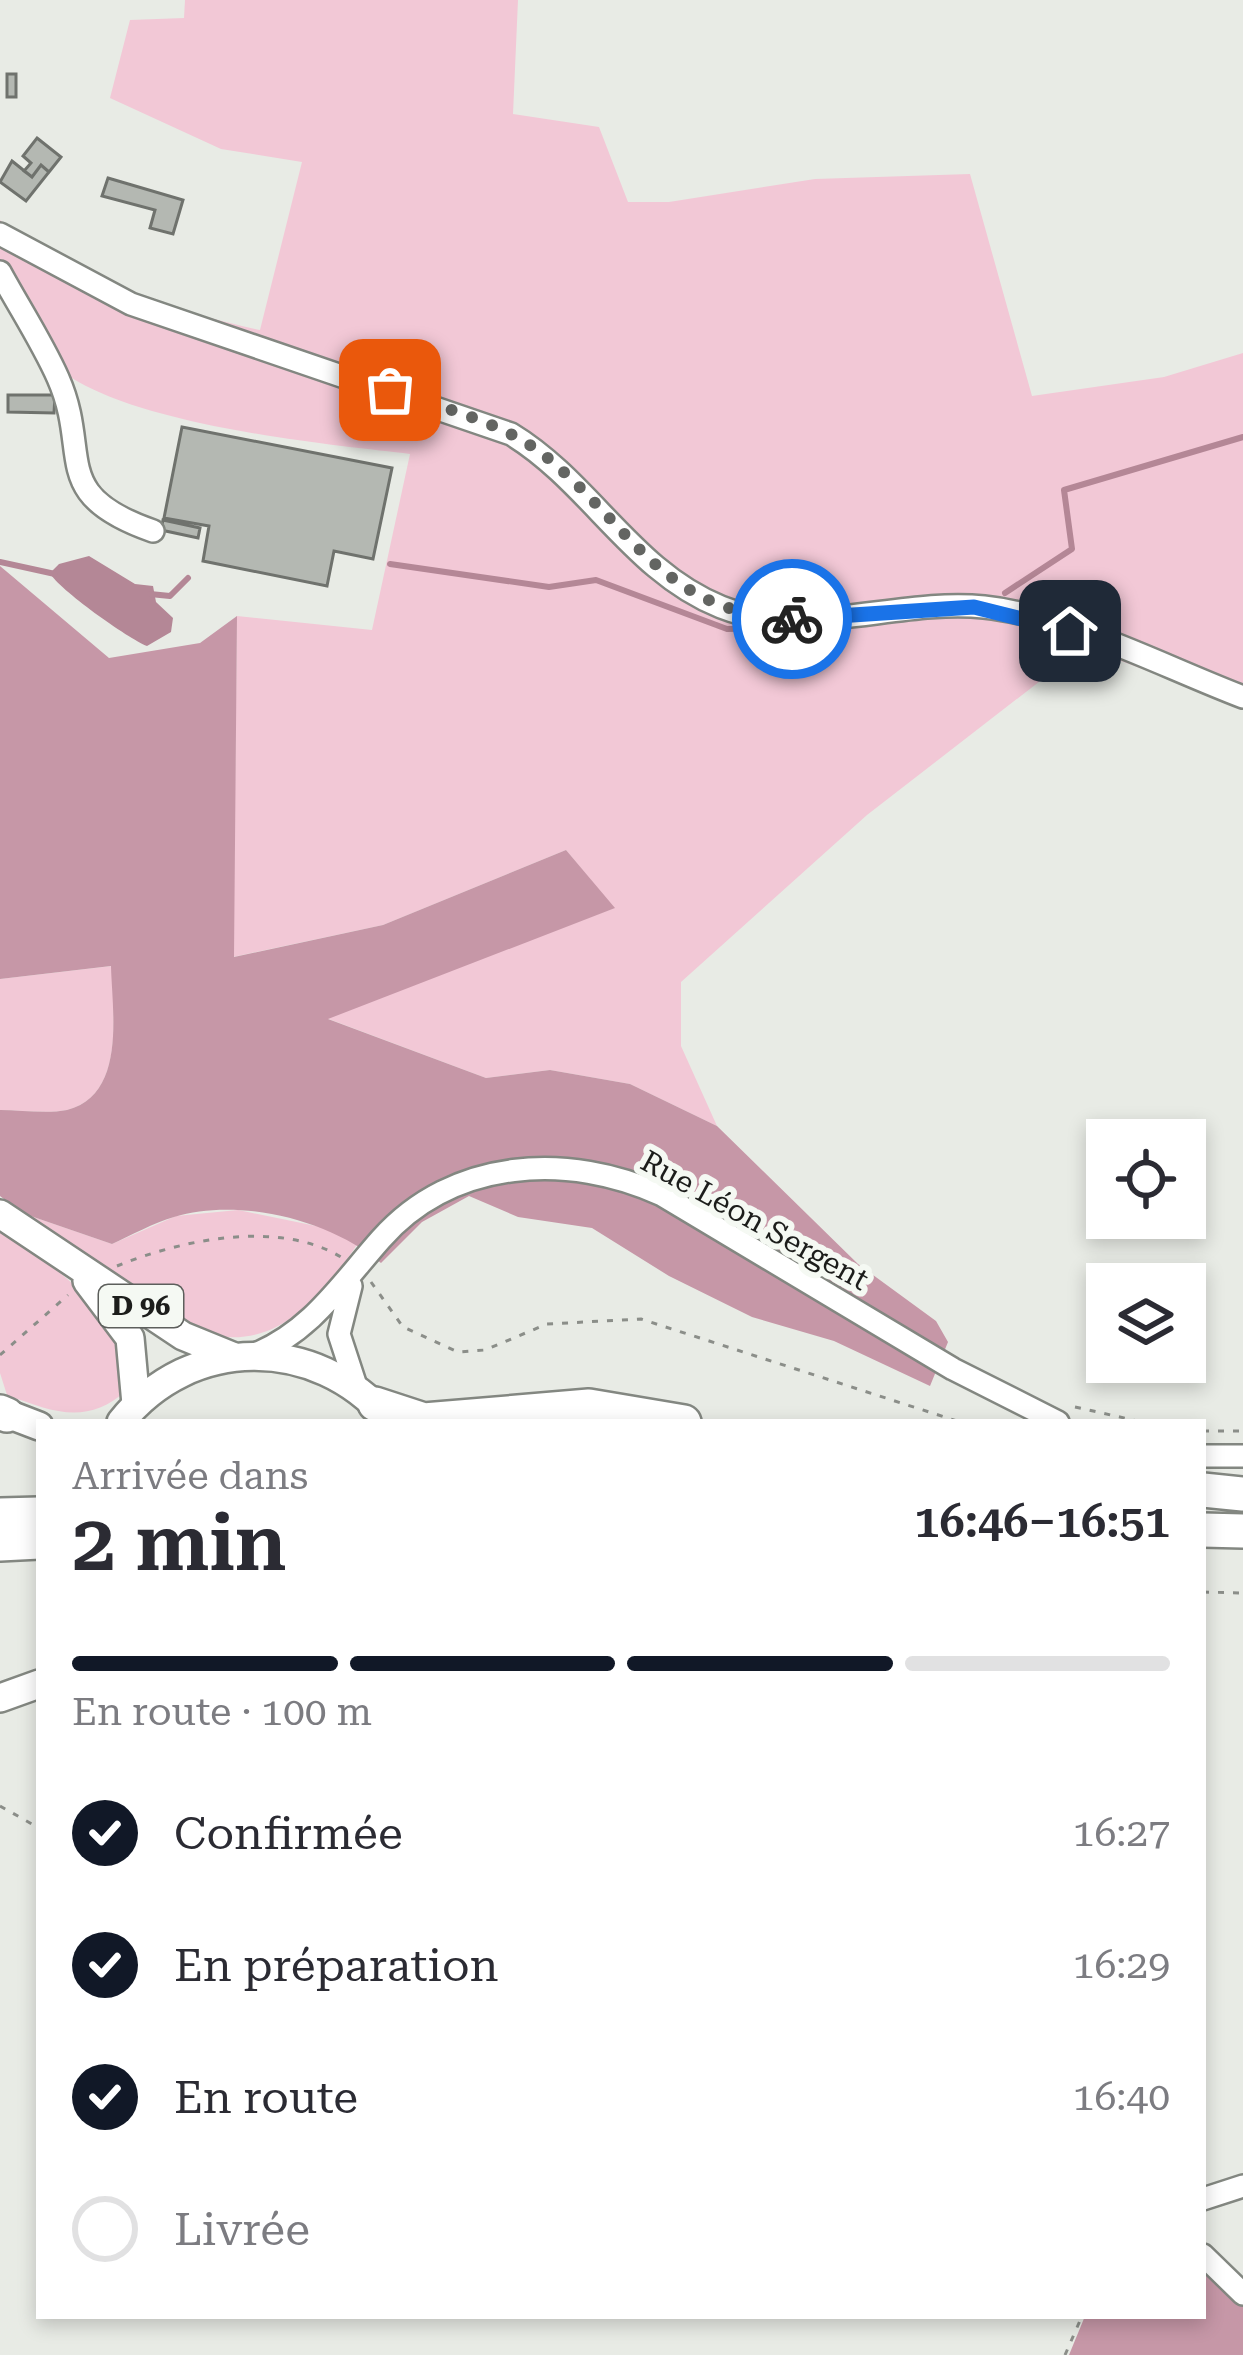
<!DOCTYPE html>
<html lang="fr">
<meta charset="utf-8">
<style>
body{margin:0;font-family:"Roboto Serif",serif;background:#f7f7f7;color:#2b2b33;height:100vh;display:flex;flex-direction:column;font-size:45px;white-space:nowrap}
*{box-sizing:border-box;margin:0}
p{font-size:39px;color:#7c7c81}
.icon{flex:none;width:66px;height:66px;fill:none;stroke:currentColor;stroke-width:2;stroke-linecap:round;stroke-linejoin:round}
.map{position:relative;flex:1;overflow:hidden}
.panel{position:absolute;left:36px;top:1419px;width:1170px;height:900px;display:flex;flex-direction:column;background:#fff;border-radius:0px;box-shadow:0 6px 18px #0003}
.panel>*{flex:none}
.controls{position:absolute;left:1086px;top:1119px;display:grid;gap:24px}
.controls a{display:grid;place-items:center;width:120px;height:120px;border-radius:0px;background:#fff;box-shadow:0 6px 18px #0003;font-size:60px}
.pin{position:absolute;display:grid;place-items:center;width:102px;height:102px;color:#fff;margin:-51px;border-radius:24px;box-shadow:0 6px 18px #0006}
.courier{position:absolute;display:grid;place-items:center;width:120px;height:120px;margin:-60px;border:9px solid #1a73e8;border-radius:50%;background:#fff;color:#222;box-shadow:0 3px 15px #0007}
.headline em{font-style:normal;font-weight:600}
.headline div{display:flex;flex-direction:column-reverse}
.headline{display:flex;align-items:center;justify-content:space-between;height:204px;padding:0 36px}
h1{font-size:78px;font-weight:600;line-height:90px}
.bar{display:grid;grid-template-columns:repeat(4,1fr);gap:18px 12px;align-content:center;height:144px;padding:0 36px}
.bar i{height:15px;border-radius:9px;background:#e1e1e2}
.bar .on{background:#111827}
.bar p{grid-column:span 4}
ol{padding:0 36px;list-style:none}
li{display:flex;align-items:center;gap:36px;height:132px}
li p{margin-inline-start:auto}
li .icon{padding:12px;border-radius:50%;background:#111827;color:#fff;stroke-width:4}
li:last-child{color:#7c7c81}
li i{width:66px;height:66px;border:6px solid #e1e1e2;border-radius:50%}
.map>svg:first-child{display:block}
.green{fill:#f2c8d6}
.forest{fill:#c697a7}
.water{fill:#b48796}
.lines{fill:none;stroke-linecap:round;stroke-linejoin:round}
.stream{stroke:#b48796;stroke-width:6}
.building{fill:#b4b8b2;stroke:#6f726d;stroke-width:3}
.minor-casing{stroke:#838781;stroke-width:26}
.major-casing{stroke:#838781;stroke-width:32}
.highway-casing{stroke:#838781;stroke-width:38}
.path{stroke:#8b8e89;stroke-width:3;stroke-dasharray:6 9;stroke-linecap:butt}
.minor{stroke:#fff;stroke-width:21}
.major{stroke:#fff;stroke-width:27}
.highway{stroke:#fff;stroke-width:33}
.done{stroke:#636562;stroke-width:12;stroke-dasharray:0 21.6}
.route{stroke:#1a73e8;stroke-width:15}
.labels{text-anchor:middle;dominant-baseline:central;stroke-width:12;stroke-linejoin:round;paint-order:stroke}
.shield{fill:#f5f9f3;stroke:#5d5f5c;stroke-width:3}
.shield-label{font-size:27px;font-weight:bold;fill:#1c1d1b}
.street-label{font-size:30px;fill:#1c1d1b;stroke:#f5f9f3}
</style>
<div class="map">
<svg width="1243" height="2355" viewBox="0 0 1243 2355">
<rect width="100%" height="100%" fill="#e8ebe5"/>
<!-- green -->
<path class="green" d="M185,0H518L513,114L599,127L628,202H669L815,179L970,174L1032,396L1164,377L1243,353V707L1084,647L867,815L681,982V1046L717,1126L630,1084L550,1070L486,1078L326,1018L614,908L566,850L383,925L233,957L237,616L372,630L410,454C325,444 100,423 46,356C31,338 21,311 9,291L0,295V220C76,274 169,311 260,330L302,162L221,149L110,98L130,20L184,18Z
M112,966C112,1010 127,1095 67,1110C47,1114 21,1110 0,1110V979Z
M238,1210L321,1227L358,1243C321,1299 275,1353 203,1333L22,1213L112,1244L176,1216Z
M0,1230C65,1276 119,1305 127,1390C87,1426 53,1412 7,1395L0,1373Z"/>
<!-- forest -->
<path class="forest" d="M0,566L109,658L200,643L237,616L234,957L383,925L566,850L615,908L328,1019L486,1078L550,1070L630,1084L717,1126L858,1264L936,1321L948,1342L930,1386L834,1341L752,1317L669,1276L592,1228L518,1217L469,1196L422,1222L381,1263C330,1220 239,1197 174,1217C153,1223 132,1235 112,1244L22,1213L0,1196V1110C21,1110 47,1114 67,1110C127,1095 112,1010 111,966L0,979Z
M1203,2263L1243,2301V2355H1069L1085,2316H1203Z"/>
<!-- water -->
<path class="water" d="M89,556L135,584L153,586L156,602L173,618L171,632L147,646C129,639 58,589 50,573L59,564Z"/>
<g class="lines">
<!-- stream -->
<path class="stream" d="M0,562L55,574
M390,564L549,587L596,580L727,629L772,628
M1005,593L1072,549L1064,490L1243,437
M150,594L170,596L188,578"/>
</g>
<!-- building -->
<path class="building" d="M7,74H16V97H7Z
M37,138L61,157L49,172L41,165L32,177L24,171L31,163L23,156Z
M12,161L32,177L41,165L49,172L26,201L0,182Z
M108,178L183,200L173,234L150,228L155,210L102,196Z
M8,395H55L54,413L8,412Z
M182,427L392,468L373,559L334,551L327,586L203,561L209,526L164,518Z
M163,520L200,528L198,538L161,530Z"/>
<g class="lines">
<defs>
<path id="minor" d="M0,234L131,304L511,434C590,482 633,572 721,607C804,640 899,598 984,607C1068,616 1164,667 1243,697
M0,272C19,307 42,342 58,378C92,455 47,494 153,531
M351,1286L339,1334L357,1389
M253,1355C311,1332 341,1284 381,1239C453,1158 569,1152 662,1195L953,1369L1058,1422
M1203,1456H1243
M1203,2199L1243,2186
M1203,2255L1243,2294"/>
<path id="major" d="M0,1214L183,1336L232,1356
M87,1281L130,1338L136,1404
M0,1411L39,1426
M121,1422C190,1335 316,1335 388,1419
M0,1698L39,1684"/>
<path id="highway" d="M375,1404L424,1420L589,1406L684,1422
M0,1412L7,1415
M1203,1490L1243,1494
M0,1515L39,1514
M1203,1530L1243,1531
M0,1544L39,1542"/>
</defs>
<!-- minor casing -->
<use href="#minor" class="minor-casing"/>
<!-- major casing -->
<use href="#major" class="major-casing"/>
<!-- highway casing -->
<use href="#highway" class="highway-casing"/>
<!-- path -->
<path class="path" d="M117,1266C181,1240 277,1219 341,1257
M371,1282L403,1327L458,1352L485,1350L547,1324L641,1319L960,1422
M0,1355L68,1295
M1075,1407L1142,1422
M1203,1431H1243
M1203,1592L1243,1593
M0,1806L39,1828
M1065,2355L1082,2316"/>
<!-- minor -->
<use href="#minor" class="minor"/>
<!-- major -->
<use href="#major" class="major"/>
<!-- highway -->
<use href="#highway" class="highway"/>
</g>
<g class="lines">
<!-- done -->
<path class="done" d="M390,390C442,408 500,421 544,455C631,525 663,614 792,619"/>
<!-- route -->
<path class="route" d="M792,619L974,607L1070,631"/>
</g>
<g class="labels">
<!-- shield labels -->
<rect class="shield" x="99" y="1285" width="84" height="42" rx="9"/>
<g class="shield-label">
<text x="141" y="1306">D 96</text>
</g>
<!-- street labels -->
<g class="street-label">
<text transform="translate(755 1220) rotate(29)">Rue Léon Sergent</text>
</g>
</g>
</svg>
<div class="controls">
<a><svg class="icon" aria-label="locate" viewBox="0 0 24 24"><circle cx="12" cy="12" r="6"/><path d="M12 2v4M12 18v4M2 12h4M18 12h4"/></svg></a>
<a><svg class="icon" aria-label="layers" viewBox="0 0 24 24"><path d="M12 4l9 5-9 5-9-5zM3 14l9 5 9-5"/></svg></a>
</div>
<div class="pin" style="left:390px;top:390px;background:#ea580c"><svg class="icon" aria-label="bag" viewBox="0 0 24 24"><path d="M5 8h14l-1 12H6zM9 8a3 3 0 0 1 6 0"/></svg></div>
<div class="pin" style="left:1070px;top:631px;background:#1f2937"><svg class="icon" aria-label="home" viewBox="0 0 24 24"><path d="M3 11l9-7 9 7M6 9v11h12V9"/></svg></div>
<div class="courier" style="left:792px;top:619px"><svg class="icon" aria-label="bike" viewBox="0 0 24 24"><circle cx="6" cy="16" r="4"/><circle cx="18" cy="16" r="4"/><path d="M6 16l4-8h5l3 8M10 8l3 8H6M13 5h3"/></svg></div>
<section class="panel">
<div class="headline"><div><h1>2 min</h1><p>Arrivée dans</p></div><em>16:46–16:51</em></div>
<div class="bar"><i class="on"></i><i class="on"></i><i class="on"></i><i></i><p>En route · 100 m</p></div>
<ol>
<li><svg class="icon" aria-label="check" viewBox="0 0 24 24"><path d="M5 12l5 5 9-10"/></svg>Confirmée<p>16:27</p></li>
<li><svg class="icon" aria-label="check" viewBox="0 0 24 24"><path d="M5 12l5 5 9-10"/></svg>En préparation<p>16:29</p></li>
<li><svg class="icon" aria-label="check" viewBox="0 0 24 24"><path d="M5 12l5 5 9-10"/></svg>En route<p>16:40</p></li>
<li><i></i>Livrée</li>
</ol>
</section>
</div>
